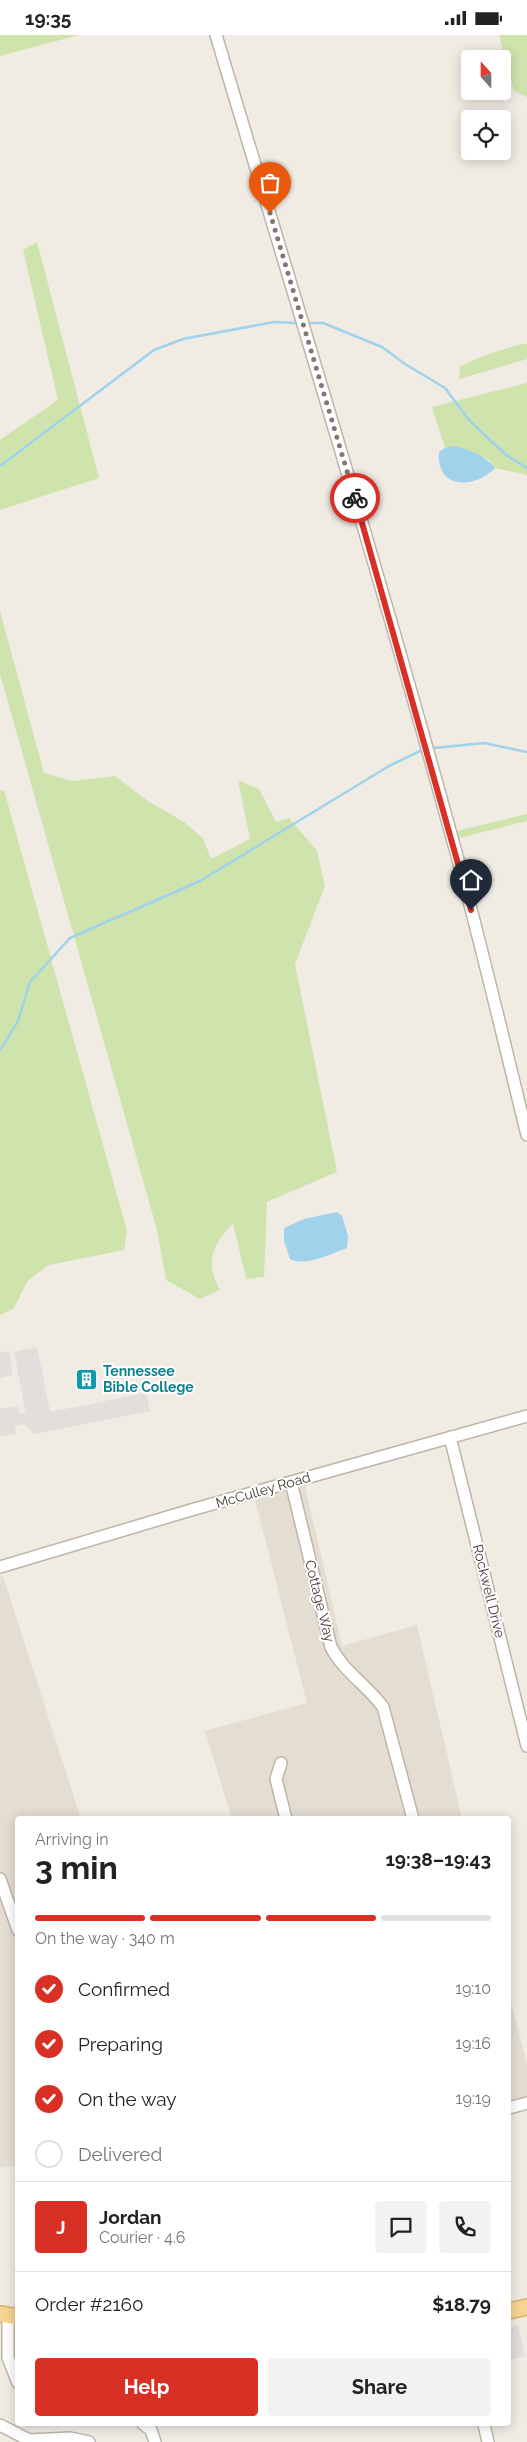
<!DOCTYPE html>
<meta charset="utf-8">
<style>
body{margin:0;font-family:Raleway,sans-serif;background:#f2f2f2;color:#222;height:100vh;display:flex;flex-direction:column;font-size:19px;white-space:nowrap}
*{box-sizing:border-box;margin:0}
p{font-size:16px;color:#767676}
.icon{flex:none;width:28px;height:28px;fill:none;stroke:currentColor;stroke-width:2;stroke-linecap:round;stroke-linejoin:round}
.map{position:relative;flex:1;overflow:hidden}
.sheet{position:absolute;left:15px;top:1781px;width:496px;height:610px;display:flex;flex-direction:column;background:#fff;border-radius:5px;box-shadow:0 2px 12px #0003}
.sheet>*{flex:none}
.needle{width:32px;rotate:339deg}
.fabs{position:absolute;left:461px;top:15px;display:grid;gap:10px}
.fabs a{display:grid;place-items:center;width:50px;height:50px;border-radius:5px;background:#fff;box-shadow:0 2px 12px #0003;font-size:25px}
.pin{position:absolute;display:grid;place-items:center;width:42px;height:42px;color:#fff;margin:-51px -21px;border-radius:50% 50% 50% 0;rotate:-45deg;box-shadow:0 0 5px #0007}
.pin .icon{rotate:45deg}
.courier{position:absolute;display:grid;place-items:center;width:50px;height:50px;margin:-25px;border:4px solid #d93025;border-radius:50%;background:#fff;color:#222;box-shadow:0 1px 6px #0007}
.head em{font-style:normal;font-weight:700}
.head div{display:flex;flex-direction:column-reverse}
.head{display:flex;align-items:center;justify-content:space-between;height:85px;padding:0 20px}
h1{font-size:32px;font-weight:700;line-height:38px}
.bar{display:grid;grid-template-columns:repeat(4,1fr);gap:8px 5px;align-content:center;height:60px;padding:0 20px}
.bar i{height:6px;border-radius:4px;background:#e0e0e0}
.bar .active{background:#d93025}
.bar p{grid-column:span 4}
.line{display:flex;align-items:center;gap:12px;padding:0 20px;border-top:1px solid #e0e0e0}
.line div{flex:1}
.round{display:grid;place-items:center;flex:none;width:52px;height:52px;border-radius:5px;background:#f2f2f2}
ol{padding:0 20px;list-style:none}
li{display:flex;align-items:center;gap:15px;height:55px}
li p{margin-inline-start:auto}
li .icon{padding:5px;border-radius:50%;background:#d93025;color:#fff;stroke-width:4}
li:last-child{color:#767676}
li i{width:28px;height:28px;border:2px solid #e0e0e0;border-radius:50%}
.action{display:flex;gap:10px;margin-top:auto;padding:10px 20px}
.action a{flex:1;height:58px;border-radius:5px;background:#d93025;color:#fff;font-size:20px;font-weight:700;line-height:58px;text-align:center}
.action a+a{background:#f2f2f2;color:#222}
.status{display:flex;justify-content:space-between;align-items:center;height:35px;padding:0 25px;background:#fff;direction:ltr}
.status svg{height:14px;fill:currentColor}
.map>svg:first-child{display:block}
.residential{fill:#e4ddd1}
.green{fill:#cfe3ad}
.parking{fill:#e1dedb}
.water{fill:#a1d2eb}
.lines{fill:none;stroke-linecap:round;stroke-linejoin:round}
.stream{stroke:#a1d2eb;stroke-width:2.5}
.minor-casing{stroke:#beb5a9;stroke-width:14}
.major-casing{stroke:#dbaf66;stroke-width:18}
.minor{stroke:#fff;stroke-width:11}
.major{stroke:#f8d494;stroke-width:15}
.done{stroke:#7f7971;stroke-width:5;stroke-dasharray:0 9}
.route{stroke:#d93025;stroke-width:6}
.labels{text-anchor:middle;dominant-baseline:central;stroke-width:4;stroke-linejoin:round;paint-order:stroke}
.culture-label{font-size:14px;font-weight:bold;fill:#0d838f;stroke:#fff;text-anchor:start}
.street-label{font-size:14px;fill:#423b34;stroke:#fff}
</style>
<div class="status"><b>19:35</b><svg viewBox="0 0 49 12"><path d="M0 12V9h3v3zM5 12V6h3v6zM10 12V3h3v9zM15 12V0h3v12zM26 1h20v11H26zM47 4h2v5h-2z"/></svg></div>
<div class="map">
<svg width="527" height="2407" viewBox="0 0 527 2407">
<rect width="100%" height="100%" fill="#f0ebe3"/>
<!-- residential -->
<path class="residential" d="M305,1451L342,1611L417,1590L462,1784H232L205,1696L307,1668L255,1465Z
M3,1541L81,1784H18L17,2140L14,2131L0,2133V1542Z
M509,1960L527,2029V2062L509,2067Z"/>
<!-- green -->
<path class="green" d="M0,0H79L0,21Z
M499,0H527V62L514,56Z
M37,207L99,443L0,475V405L58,365L23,215Z
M521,309H527V324L459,344L460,331L486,320Z
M527,348V440L495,433L488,424L461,413H445L432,372Z
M0,576L44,738L72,746L115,741L148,766L184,787L203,803L211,824L250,804L238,745L259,754L276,787L289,783L317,816L325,851L295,929L337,1137L267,1167L264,1242L246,1244L233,1188C213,1210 204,1226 220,1255L200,1264L166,1245L157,1195L0,639Z
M4,755L127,1196L124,1215L49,1230L28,1245L14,1273L0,1280V756Z
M527,779V786L459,803L457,796Z"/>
<!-- parking -->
<path class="parking" d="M37,1312L50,1377L146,1358L150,1376L34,1399L25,1389L15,1391L16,1399L0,1401V1374L18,1371L20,1379L26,1378L14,1317Z
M9,1316L13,1340L0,1343V1318Z
M518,2290L525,2321L509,2325V2293Z"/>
<!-- water -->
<path class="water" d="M454,411C470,415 485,420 495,433C475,454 436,455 439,417L445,413Z
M337,1177L342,1181L348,1201L347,1213C330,1219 307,1232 290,1224L284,1206V1193L304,1184Z"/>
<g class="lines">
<!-- stream -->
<path class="stream" d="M310,288H323L382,312L405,329L445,353L469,385L506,420L527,433
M0,431L154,315L183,304L274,287L296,288
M434,713L484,708L527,717
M0,1015L18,986L30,947L70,903L200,846L389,731L420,716"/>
<defs>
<path id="minor" d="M216,0C299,277 384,553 460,832C484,921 505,1011 527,1100
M450,1402L527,1711
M291,1447L331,1612C343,1636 367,1650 383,1672L413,1784
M0,1532L191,1475L527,1381
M281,1728L276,1744L286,1784
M0,1844L18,1895
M509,2073L527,2068
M8,2281V2323L18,2348
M143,2389L151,2395L155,2407
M484,2389L488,2407
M0,2390L29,2405L70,2403L89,2407"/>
<path id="major" d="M509,2276L527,2272
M0,2279L18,2282"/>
</defs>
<!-- minor casing -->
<use href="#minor" class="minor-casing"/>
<!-- major casing -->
<use href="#major" class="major-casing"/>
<!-- minor -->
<use href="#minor" class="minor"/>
<!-- major -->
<use href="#major" class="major"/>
</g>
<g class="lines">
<!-- done -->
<path class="done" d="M270,178L355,463"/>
<!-- route -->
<path class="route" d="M355,463L471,875"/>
</g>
<!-- icons -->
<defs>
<symbol id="building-square" viewBox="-11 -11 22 22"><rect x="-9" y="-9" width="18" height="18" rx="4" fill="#0f9aa8" stroke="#fff"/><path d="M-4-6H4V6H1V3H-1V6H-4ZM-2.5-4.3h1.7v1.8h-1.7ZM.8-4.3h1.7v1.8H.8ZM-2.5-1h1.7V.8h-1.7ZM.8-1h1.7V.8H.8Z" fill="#fff"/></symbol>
</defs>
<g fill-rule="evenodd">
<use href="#building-square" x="74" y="1332" width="25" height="25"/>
</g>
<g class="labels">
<!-- culture labels -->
<g class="culture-label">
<text x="103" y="1336">Tennessee<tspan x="103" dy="16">Bible College</tspan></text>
</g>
<!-- street labels -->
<g class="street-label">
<text transform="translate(263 1455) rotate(-16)">McCulley Road</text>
<text transform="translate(489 1556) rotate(76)">Rockwell Drive</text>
<text transform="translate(320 1566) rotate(76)">Cottage Way</text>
</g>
</g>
</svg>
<div class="fabs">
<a><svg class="needle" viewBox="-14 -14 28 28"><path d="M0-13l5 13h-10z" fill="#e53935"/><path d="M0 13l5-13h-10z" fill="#767676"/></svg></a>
<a><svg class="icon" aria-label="locate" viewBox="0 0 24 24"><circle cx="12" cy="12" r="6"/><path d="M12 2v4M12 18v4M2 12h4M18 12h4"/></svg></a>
</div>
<div class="pin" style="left:270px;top:178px;background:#ea580c"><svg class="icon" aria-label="bag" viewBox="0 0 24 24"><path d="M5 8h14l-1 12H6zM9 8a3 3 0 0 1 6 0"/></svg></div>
<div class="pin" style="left:471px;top:875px;background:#1f2937"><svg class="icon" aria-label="home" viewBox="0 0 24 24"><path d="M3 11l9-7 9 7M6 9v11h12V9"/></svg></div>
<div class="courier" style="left:355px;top:463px"><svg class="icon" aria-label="bike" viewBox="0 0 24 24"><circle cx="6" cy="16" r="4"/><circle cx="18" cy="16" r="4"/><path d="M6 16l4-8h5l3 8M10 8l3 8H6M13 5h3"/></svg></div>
<section class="sheet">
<div class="head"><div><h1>3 min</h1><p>Arriving in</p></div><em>19:38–19:43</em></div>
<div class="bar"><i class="active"></i><i class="active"></i><i class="active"></i><i></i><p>On the way · 340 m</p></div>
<ol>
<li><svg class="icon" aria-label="check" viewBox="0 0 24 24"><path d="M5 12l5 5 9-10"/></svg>Confirmed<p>19:10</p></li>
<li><svg class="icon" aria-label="check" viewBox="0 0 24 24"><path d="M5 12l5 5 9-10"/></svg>Preparing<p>19:16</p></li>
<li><svg class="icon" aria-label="check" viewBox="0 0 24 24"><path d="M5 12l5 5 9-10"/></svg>On the way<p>19:19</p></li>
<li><i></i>Delivered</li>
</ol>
<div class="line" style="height:90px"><b class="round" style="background:#d93025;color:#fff">J</b><div><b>Jordan</b><p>Courier · 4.6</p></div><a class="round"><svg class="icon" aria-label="chat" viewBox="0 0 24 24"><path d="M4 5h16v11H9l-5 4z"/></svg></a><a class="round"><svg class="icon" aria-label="phone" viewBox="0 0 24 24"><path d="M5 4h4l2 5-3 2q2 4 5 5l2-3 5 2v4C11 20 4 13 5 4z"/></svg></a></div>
<div class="line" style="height:65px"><div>Order #2160</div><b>$18.79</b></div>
<div class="action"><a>Help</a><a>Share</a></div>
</section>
</div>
